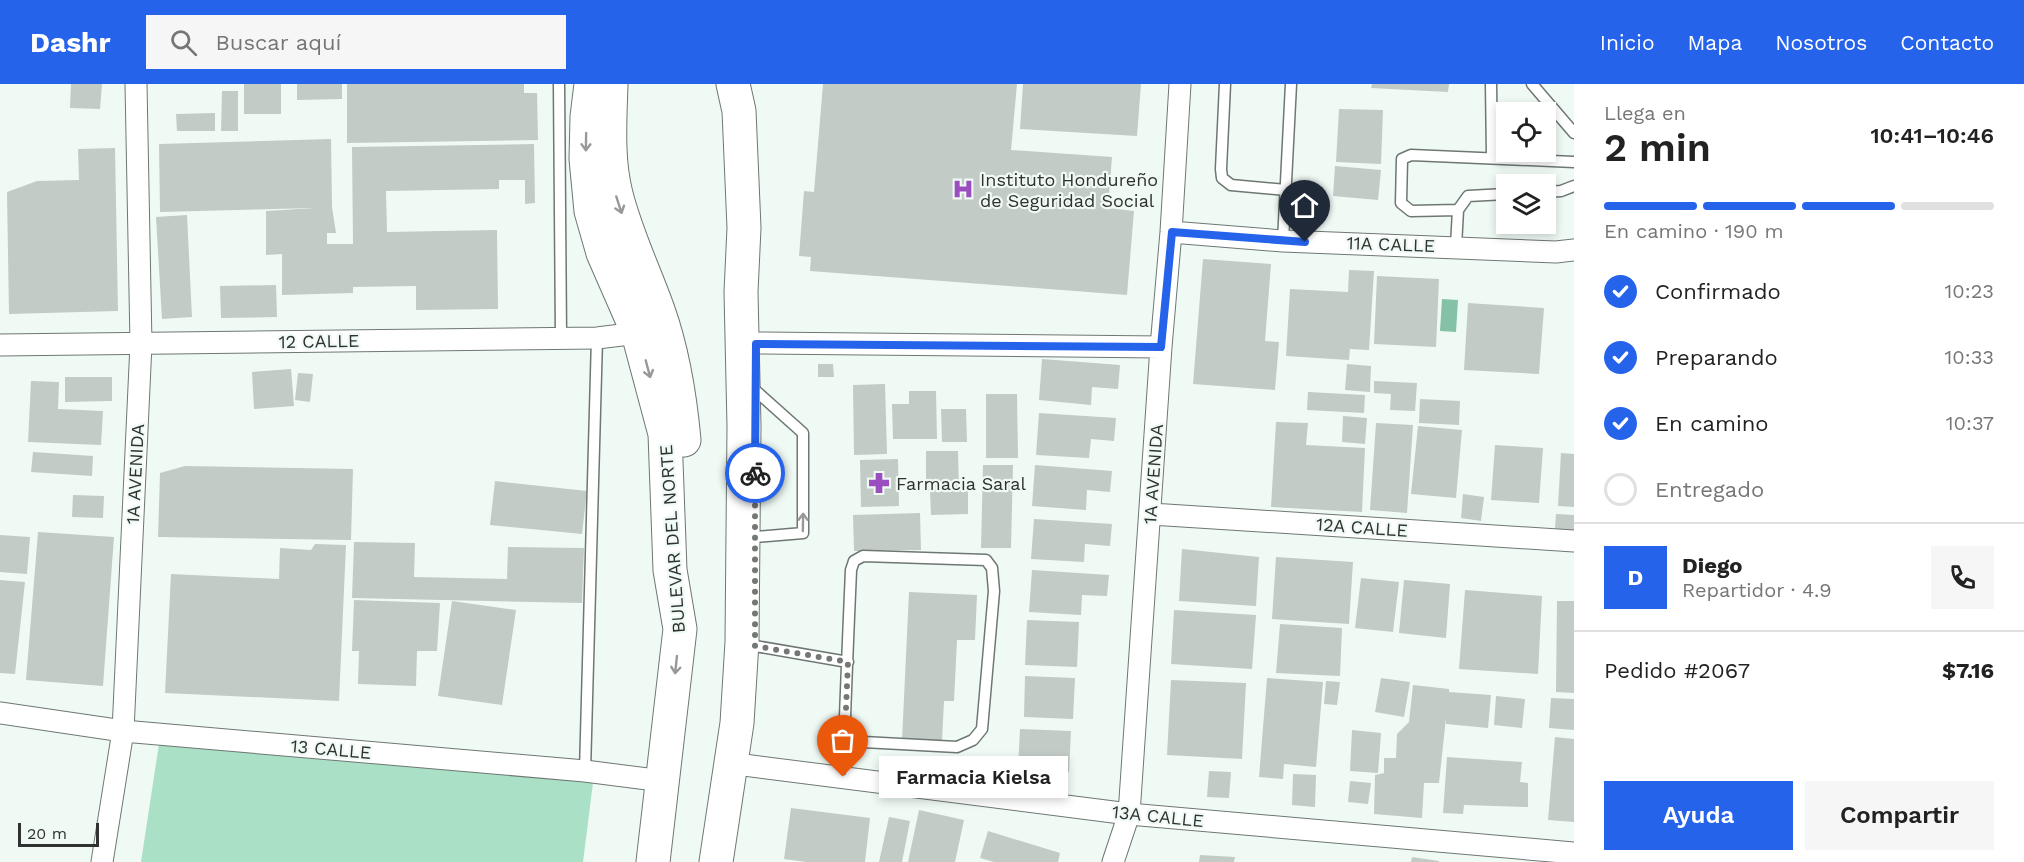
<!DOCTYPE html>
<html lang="es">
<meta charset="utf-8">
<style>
body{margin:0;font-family:"Work Sans",sans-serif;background:#f6f6f6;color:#222;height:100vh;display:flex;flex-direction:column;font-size:22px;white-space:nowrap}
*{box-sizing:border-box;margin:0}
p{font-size:20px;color:#767676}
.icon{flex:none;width:33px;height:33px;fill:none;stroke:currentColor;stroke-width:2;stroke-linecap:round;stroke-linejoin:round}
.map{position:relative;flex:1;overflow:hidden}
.details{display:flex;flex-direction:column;background:#fff;width:450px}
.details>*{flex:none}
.controls{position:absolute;left:1496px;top:18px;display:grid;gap:12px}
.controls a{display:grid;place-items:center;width:60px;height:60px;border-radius:0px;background:#fff;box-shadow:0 3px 9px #0003;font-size:30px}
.scale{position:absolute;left:18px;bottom:15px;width:81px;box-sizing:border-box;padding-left:6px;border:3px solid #2f3230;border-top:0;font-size:16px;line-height:21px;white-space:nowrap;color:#2f3230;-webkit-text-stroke:4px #f0faf5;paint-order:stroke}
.pin{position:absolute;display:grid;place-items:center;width:51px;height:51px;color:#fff;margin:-62px -26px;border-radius:50% 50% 50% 0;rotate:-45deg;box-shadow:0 0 6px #0007}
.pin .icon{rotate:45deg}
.courier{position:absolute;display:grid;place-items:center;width:60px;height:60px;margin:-30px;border:4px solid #2563eb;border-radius:50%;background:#fff;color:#222;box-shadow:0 2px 8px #0007}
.bubble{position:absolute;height:42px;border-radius:0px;background:#fff;box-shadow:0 3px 9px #0003;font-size:20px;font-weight:600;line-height:42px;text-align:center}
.summary em{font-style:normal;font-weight:600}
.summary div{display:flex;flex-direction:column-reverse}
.summary{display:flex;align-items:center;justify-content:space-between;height:102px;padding:0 30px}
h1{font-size:39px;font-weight:600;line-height:45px}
.bar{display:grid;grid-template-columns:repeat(4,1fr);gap:9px 6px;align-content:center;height:72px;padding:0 30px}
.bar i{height:8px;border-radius:4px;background:#e0e0e0}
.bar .selected{background:#2563eb}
.bar p{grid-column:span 4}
.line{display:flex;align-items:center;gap:15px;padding:0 30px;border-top:2px solid #e0e0e0}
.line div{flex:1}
.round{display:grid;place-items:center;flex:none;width:63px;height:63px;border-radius:0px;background:#f6f6f6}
ol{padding:0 30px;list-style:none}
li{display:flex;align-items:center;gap:18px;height:66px}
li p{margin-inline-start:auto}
li .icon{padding:6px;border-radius:50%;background:#2563eb;color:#fff;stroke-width:4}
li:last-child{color:#767676}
li i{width:33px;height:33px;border:3px solid #e0e0e0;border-radius:50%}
.button{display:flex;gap:12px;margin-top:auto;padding:12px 30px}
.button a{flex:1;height:69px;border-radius:0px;background:#2563eb;color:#fff;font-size:24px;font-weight:600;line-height:69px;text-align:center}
.button a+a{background:#f6f6f6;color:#222}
header{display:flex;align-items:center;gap:36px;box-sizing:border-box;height:84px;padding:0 30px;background:#2563eb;color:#fff}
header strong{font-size:28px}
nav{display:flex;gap:33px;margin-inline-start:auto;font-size:21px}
.search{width:420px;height:54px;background:#f6f6f6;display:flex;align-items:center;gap:15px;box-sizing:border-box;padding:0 21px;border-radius:0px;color:#767676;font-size:22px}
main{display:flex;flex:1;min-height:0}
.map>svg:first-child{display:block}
.green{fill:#aae0c6}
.water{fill:#84c1a5}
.building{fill:#c2cbc6}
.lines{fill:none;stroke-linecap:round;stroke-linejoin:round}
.lane-casing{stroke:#6e7772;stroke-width:13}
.street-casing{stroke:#6e7772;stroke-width:23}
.highway-casing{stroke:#6e7772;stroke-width:35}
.lane{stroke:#fff;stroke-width:10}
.street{stroke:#fff;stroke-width:21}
.highway{stroke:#fff;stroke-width:33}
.oneway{stroke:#979898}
.done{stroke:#737875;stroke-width:6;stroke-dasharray:0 10.8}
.route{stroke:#2563eb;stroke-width:8}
.labels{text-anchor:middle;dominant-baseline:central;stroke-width:4.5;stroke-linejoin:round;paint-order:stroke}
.poi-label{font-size:18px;fill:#2f3230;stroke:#f0faf5;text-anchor:start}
.street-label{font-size:18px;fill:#2f3230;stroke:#f0faf5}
</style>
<header>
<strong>Dashr</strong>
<div class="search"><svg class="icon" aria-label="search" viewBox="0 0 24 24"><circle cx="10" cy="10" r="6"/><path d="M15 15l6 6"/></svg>Buscar aquí</div>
<nav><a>Inicio</a><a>Mapa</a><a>Nosotros</a><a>Contacto</a></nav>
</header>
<main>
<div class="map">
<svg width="1574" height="778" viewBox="0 0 1574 778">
<rect width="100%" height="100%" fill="#f0faf5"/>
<!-- green -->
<path class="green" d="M162,640L595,683L583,778H141Z"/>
<!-- water -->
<path class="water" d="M1442,215L1458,216L1456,248L1440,247Z"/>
<!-- building -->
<path class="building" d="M71,0H102L100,25L70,24Z
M244,0H281V30H244Z
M297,0H342V15L297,16Z
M347,0H524V9H537L538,56L347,59Z
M823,0H1017L1011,66L1112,73L1108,124L1134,127L1127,211L810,187L811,173L799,172L804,107L814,108Z
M1023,0H1141L1137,52L1020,45Z
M1372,0H1449L1448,8L1371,4Z
M222,7H238V47H221Z
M1339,25L1383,26L1381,80L1336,78Z
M215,29V47H177L176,30Z
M331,55L332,123L336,149H327V160H353L352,63L534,60L535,119L525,120V96H499V105L386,107L387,148L497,146L498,225L416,226V202L353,203V209L282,211V170L266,171V127L315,124L160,128L159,60Z
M115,64L118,227L9,230L7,108L37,97L79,96L78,65Z
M1335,82L1381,86L1378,116L1333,112Z
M187,131L192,233L162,235L156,133Z
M1203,175L1271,180L1265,257L1279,258L1275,306L1193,300Z
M1349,186L1374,187L1369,266L1350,265L1349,276L1286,272L1290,205L1348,208Z
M1377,192L1439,195L1436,263L1374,260Z
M276,201L277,233L221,234L220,202Z
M1468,219L1544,224L1539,290L1464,286Z
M1042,275L1120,281L1118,305L1092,303L1091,321L1039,316Z
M818,280H833L834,293H818Z
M1347,280L1371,282L1370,308L1345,306Z
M291,285L294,322L254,325L252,288Z
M298,289L313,290L310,318L295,316Z
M65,293H112V317L65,318Z
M31,297L59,298L58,325L103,327L101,361L28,358Z
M1374,297L1417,299L1415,327L1390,326L1391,310L1374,309Z
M885,300L887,370L854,371L853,301Z
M909,307H936L937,355H893L892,320H909Z
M1308,308L1365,311L1364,329L1307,326Z
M986,310H1017L1018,374H986Z
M1420,315L1460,317L1459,341L1419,339Z
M941,325H966L967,358H942Z
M1039,329L1116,334L1114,357L1091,355L1089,374L1036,371Z
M1343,332L1367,334L1365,360L1342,358Z
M1276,338L1308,339L1306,361L1365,364L1362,428L1271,423Z
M1376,339L1413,341L1407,429L1370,426Z
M1418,342L1462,346L1456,414L1411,410Z
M1495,361L1543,364L1539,419L1491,416Z
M926,367H958L959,406H968V430L931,431L930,407H926Z
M33,368L93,372L92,392L31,388Z
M1561,369L1574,370V423L1558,422Z
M898,375L899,422L861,423L860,376Z
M983,381H1013L1011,464H981Z
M1035,381L1112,387L1110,408L1087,406L1086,426L1032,422Z
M185,382L353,385L351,456L158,453L160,389Z
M495,397L587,407L582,450L490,441Z
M1463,410L1484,413L1481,437L1461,434Z
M73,411L104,412L103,434L72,433Z
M920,429L921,466L854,467L853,431Z
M1556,430L1574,431V447L1555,445Z
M1034,435L1112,440L1110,462L1085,460L1084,478L1031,475Z
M38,448L114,453L103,602L26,596Z
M0,451L30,453L27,490L0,488Z
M354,458L415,459L414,493L507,495L508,463L584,464L582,519L352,514Z
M315,460L346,461L339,617L165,609L171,490L279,495L280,464L311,466Z
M1182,465L1259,473L1256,522L1179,517Z
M1276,473L1353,478L1349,540L1272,535Z
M1032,486L1109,491L1107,512L1082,511L1081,531L1029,528Z
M1361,494L1399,498L1393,548L1355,544Z
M0,496L25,498L15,590L0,589Z
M1404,496L1450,500L1446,554L1399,549Z
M1465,506L1542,512L1538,590L1459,585Z
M909,508L977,511L975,556H957L954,617H944L942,657L902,656Z
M354,516L440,519L437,567H417L416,602L358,600L359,567H352Z
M452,517L516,526L502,621L438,612Z
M1557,517H1574V609L1556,608Z
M1174,526L1256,531L1252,585L1171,580Z
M1027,536L1079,538L1077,583L1025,581Z
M1280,540L1342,544L1340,592L1276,589Z
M1025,592L1075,594L1073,635L1024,633Z
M1267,594L1323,598L1316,683L1284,680L1283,695L1259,693Z
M1381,594L1410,598L1404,633L1375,628Z
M1171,596L1246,599L1242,675L1167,671Z
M1326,597L1340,598L1337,621L1324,620Z
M1413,601L1449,605V608L1491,611L1488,644L1446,640V634L1439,699H1424L1422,734L1374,730L1375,691L1384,689V674H1396L1397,650L1409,638Z
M1496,612L1525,615L1522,644L1494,641Z
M1551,614L1574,615V646L1549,644Z
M1020,645L1071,647L1069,688L1018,686Z
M1352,646L1381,649L1378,689L1350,687Z
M1555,653L1574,655V738L1548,736Z
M1447,673L1522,678L1520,698L1528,699V723L1464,721L1463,730L1443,729Z
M1209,687L1231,688L1229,714L1207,713Z
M1293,690L1316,691L1315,723L1292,721Z
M1350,697L1371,699L1368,720L1348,718Z
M791,724L870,734L865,778H806L784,775Z
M919,726L964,736L955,778H908Z
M889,733L910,737L902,778H879Z
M988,747L1060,769L1058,778H994L980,774Z
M1200,771L1235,773L1234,778H1199Z
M1412,773L1439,777V778H1411Z"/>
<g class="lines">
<defs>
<path id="lane" d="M559,0L561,253
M1225,0L1221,85L1222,94L1231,101L1286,106
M1491,0L1492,73
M1532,0L1574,49
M1545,108L1561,107L1574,102
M1458,126L1411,127L1401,119L1402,75L1411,71L1574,78
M1283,157L1291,0
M1456,162L1458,126L1468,112L1506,110
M755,453L803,449V349L756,307
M755,562L848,578
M585,687L597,254
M843,693C845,624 848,555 851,486L854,477L863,472L986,476L992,484L994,507L982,645L973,656L957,663L844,657"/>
<path id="street" d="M1171,148L1283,157L1556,168L1574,166
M756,259L1161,263
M0,261L597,254L638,249
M1151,430L1574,457
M0,629L123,647L585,687L663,697
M744,681L1129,730L1574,769
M102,778L123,647L141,260L136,0
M1113,778L1129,730L1161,263L1171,148L1180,0"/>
<path id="highway" d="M591,0L587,33L586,75L591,127L603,169L638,249L665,350L670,486L680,545L653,778
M611,0C610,36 607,75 616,110C626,150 644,187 658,226C673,268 680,312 684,356
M716,778L737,639L742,558L744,342L741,208L744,144L739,27L733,0"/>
</defs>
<!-- lane casing -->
<use href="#lane" class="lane-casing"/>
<!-- street casing -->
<use href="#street" class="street-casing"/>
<!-- highway casing -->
<use href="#highway" class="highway-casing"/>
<!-- lane -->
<use href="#lane" class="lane"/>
<!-- street -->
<use href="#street" class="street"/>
<!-- highway -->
<use href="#highway" class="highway"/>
</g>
<!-- one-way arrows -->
<defs><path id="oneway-shaft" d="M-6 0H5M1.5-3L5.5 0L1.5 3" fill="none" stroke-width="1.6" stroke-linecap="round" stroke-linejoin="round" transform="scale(1.5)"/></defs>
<g class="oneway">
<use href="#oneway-shaft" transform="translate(586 58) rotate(91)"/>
<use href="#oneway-shaft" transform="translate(619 121) rotate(72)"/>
<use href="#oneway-shaft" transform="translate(648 285) rotate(75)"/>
<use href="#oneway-shaft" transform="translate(803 438) rotate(-89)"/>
<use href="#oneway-shaft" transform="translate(676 581) rotate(96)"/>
</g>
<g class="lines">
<!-- done -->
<path class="done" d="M755,389V562L848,578L843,693"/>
<!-- route -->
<path class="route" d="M755,389L756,260L1161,263L1172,148L1305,158"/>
</g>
<!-- icons -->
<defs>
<symbol id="hospital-bare" viewBox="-9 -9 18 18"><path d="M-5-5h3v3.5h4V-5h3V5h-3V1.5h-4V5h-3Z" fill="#9b4ebf" stroke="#f0faf5" stroke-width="2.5" paint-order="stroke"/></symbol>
<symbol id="pharmacy-bare" viewBox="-9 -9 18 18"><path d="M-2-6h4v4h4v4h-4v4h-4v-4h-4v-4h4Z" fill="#9b4ebf" stroke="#f0faf5" stroke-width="2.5" paint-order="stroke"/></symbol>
</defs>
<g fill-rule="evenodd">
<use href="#hospital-bare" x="948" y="90" width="30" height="30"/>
<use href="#pharmacy-bare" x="864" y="384" width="30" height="30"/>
</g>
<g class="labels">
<!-- poi labels -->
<g class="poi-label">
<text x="980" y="95">Instituto Hondureño<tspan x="980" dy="21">de Seguridad Social</tspan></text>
<text x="896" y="399">Farmacia Saral</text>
</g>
<!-- street labels -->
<g class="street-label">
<text transform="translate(1391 160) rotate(2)">11A CALLE</text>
<text transform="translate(319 257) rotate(-1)">12 CALLE</text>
<text transform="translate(135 390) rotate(-87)">1A AVENIDA</text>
<text transform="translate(1153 390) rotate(-86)">1A AVENIDA</text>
<text transform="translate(1362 443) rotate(4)">12A CALLE</text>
<text transform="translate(672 455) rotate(-94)">BULEVAR DEL NORTE</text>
<text transform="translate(331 665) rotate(5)">13 CALLE</text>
<text transform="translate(1158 732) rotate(6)">13A CALLE</text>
</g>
</g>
</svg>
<div class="controls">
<a><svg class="icon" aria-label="locate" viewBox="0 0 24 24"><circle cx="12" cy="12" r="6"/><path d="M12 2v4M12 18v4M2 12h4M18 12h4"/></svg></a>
<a><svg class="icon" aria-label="layers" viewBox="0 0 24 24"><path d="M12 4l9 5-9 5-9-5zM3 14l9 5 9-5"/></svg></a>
</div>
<div class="scale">20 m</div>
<div class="pin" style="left:843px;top:693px;background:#ea580c"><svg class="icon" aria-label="bag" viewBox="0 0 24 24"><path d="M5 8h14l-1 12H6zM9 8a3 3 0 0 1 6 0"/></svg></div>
<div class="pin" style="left:1305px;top:158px;background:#1f2937"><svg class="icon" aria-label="home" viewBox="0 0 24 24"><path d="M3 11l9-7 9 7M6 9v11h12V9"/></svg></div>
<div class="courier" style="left:755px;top:389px"><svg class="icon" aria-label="bike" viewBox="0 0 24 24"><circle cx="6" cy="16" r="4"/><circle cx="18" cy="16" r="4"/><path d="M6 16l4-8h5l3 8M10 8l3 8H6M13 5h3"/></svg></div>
<div class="bubble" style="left:879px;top:672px;width:189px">Farmacia Kielsa</div>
</div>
<section class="details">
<div class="summary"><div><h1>2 min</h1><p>Llega en</p></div><em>10:41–10:46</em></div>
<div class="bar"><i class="selected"></i><i class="selected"></i><i class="selected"></i><i></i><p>En camino · 190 m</p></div>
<ol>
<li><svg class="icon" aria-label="check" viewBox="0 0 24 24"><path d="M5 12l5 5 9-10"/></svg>Confirmado<p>10:23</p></li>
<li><svg class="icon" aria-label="check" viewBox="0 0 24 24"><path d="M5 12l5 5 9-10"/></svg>Preparando<p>10:33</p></li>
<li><svg class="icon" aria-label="check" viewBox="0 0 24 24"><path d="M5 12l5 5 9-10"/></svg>En camino<p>10:37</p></li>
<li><i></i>Entregado</li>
</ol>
<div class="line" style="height:108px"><b class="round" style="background:#2563eb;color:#fff">D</b><div><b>Diego</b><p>Repartidor · 4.9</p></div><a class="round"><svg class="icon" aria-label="phone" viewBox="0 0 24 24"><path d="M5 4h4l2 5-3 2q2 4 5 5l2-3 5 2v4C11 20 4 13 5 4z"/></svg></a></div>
<div class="line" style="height:78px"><div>Pedido #2067</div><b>$7.16</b></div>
<div class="button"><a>Ayuda</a><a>Compartir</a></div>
</section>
</main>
